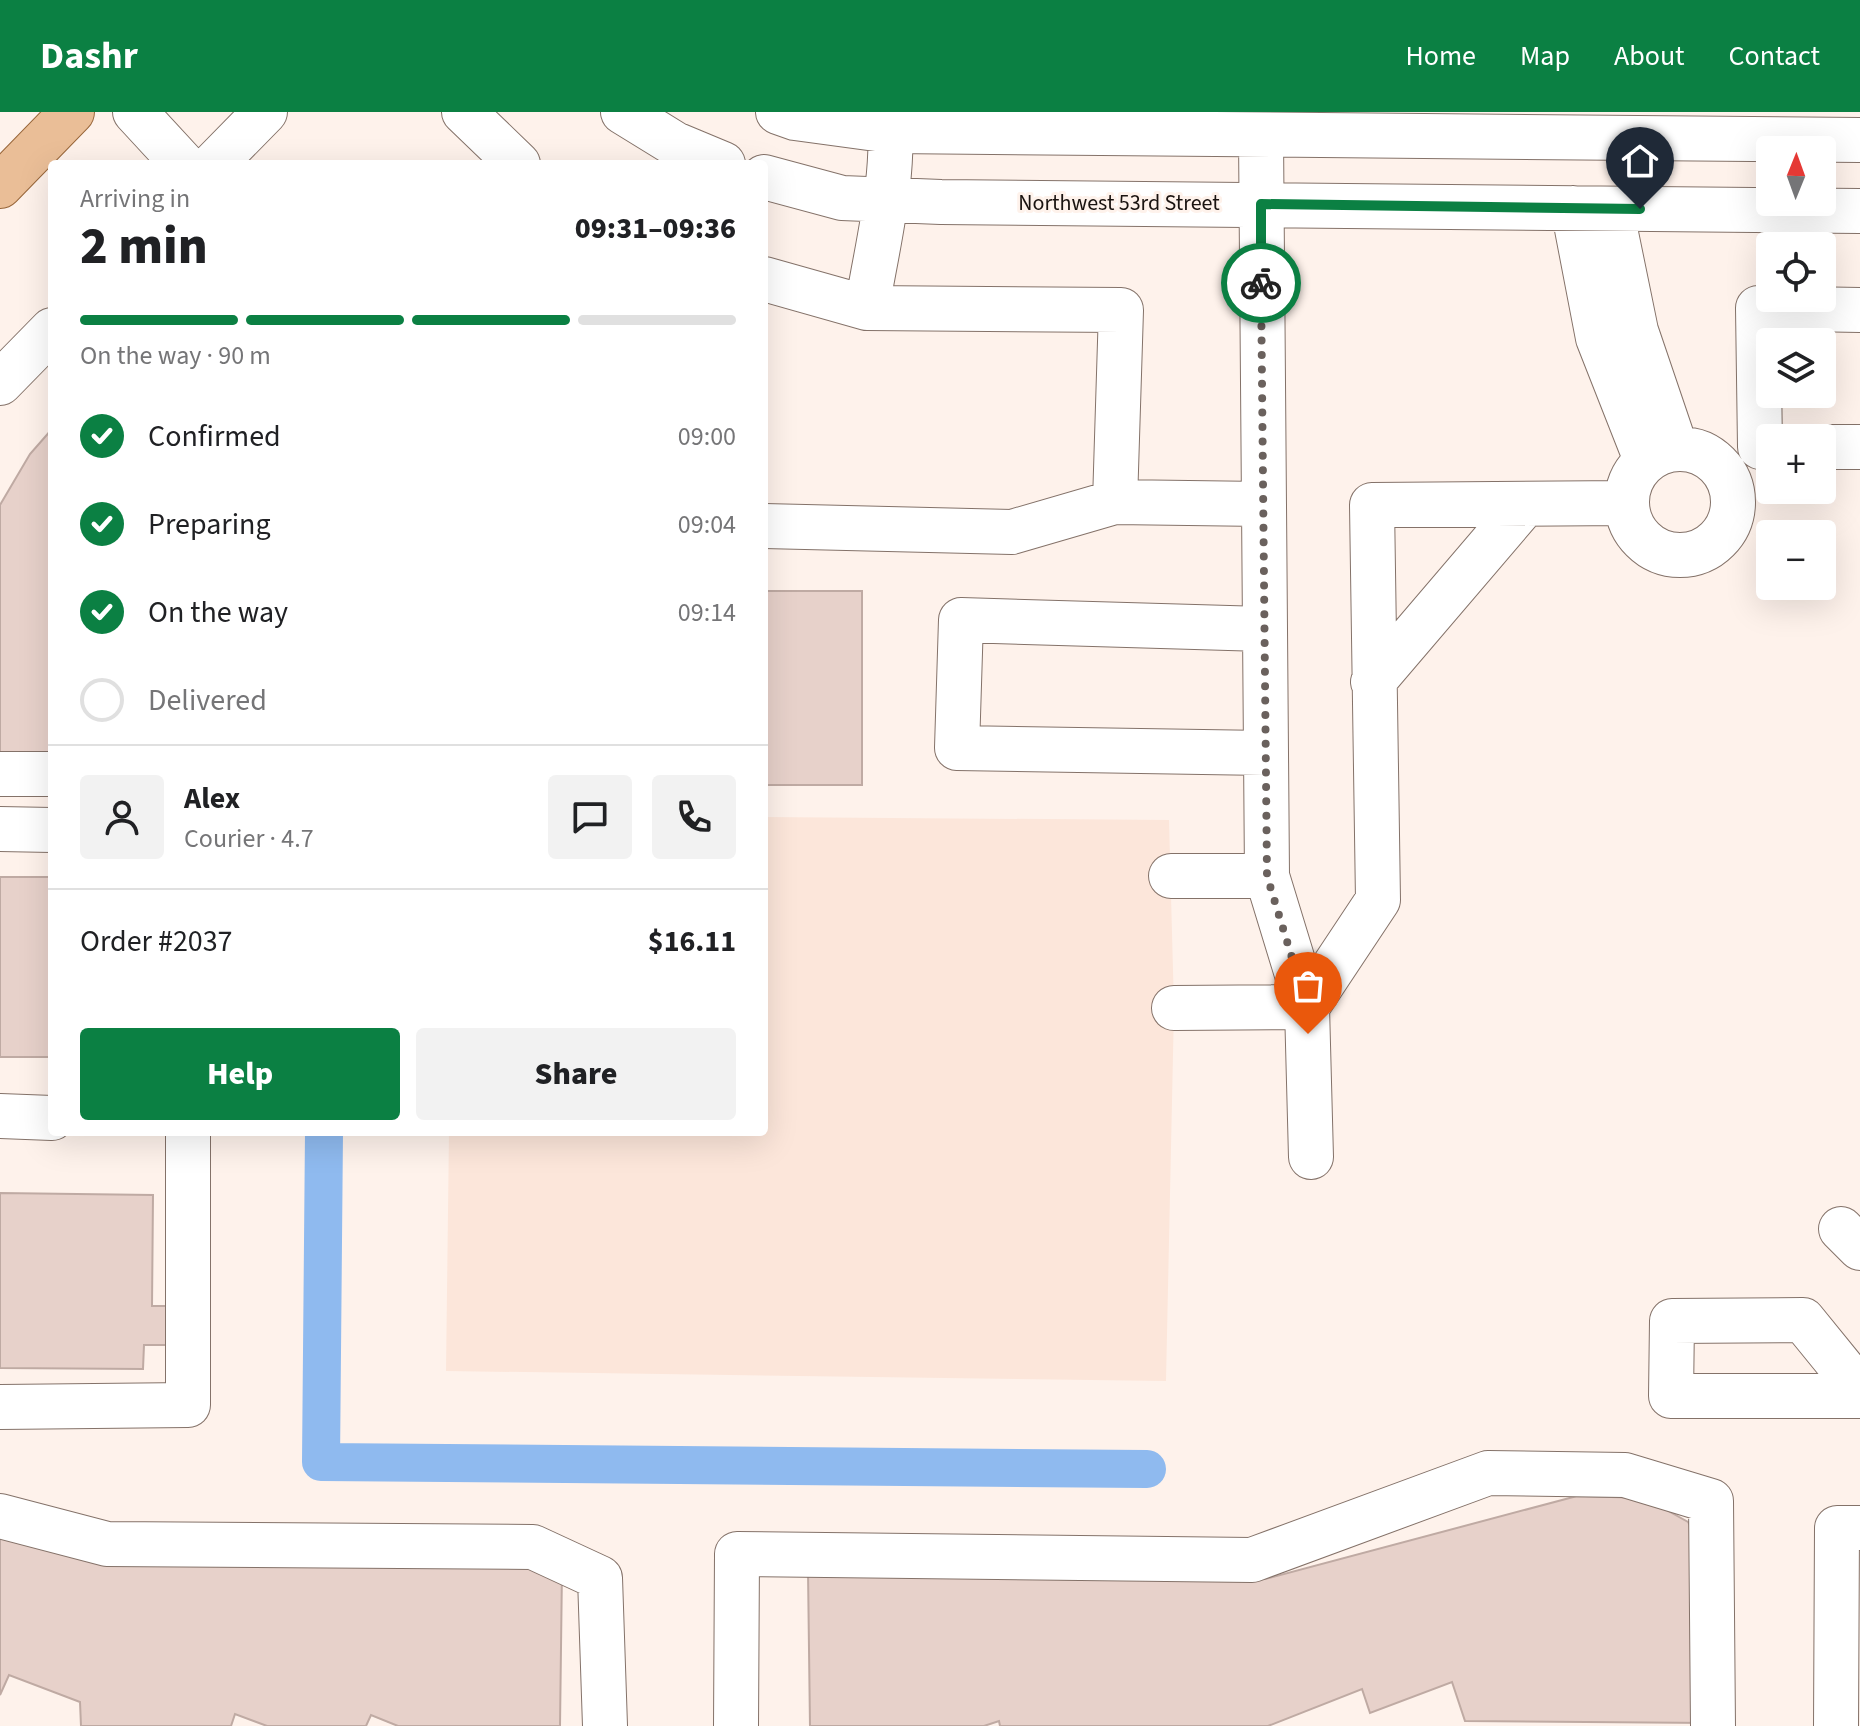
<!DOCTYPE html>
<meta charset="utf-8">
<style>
body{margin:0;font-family:"Source Sans 3",sans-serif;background:#f2f2f2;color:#202124;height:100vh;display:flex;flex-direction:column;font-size:30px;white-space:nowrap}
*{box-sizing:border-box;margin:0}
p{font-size:26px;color:#757577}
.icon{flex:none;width:44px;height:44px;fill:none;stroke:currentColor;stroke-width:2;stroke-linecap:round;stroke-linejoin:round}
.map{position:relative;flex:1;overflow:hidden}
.details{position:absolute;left:48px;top:48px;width:720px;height:976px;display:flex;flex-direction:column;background:#fff;border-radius:8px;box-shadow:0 8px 32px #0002}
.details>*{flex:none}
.needle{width:52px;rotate:1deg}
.buttons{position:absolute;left:1756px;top:24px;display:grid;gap:16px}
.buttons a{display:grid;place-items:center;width:80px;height:80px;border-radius:8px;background:#fff;box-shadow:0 8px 32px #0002;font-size:40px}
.pin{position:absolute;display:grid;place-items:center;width:68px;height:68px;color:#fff;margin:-82px -34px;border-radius:50% 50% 50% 0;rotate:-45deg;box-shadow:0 0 8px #0007}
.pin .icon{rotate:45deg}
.courier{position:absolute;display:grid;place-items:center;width:80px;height:80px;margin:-40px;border:6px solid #0b8043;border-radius:50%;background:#fff;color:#222;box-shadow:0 2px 10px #0007}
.overview em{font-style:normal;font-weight:800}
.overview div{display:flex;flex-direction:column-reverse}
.overview{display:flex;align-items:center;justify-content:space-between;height:136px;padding:0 32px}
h1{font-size:52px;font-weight:800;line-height:60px}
.bar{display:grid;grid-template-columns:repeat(4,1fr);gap:12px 8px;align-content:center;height:96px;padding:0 32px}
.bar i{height:10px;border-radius:6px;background:#e0e0e0}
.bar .on{background:#0b8043}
.bar p{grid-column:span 4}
.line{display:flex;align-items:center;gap:20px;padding:0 32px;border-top:2px solid #e0e0e0}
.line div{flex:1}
.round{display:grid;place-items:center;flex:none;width:84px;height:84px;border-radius:8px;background:#f2f2f2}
ol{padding:0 32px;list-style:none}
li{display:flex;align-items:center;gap:24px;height:88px}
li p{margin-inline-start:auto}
li .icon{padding:8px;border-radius:50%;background:#0b8043;color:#fff;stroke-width:4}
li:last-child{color:#757577}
li i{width:44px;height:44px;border:4px solid #e0e0e0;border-radius:50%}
.button{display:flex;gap:16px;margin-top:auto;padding:16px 32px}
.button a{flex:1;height:92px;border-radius:8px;background:#0b8043;color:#fff;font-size:32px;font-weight:800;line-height:92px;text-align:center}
.button a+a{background:#f2f2f2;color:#202124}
header{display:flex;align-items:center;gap:48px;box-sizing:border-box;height:112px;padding:0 40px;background:#0b8043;color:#fff}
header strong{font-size:38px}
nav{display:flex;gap:44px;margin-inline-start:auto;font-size:28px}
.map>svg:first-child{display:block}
.built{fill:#fce6da}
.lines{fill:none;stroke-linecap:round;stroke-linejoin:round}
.canal{stroke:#8fbaef;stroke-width:38}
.building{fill:#e7d1ca;stroke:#bfaaa3;stroke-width:2}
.minor-casing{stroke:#847269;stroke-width:46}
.major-casing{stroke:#98663a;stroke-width:46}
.minor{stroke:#fff;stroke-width:44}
.major{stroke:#eabe97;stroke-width:44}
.done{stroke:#6a615d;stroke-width:8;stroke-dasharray:0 14.4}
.route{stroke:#0b8043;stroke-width:10}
.labels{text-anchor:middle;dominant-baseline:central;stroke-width:6;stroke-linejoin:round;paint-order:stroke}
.street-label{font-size:22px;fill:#1a1310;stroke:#fef2eb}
</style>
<header>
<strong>Dashr</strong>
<nav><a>Home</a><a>Map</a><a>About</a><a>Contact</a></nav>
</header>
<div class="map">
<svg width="1860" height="1614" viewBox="0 0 1860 1614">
<rect width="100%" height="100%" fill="#fef2eb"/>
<!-- built -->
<path class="built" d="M764,705L1169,708L1174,896L1166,1269L446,1259L449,1020H764Z"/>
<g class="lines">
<!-- canal -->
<path class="canal" d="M324,1020L321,1350L1147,1357"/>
</g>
<!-- building -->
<path class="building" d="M52,317V646L0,645V393L30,342Z
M764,479H862V673H764Z
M0,765H52V945H0Z
M0,1081L153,1083L152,1194H173L172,1233H144L143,1257L0,1256Z
M1577,1384L1645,1386L1688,1410L1698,1425L1709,1611L1465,1609L1452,1570L1370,1601L1362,1577L1268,1614H1000L999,1609L984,1614H810L808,1459L1234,1464L1265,1467Z
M0,1422L562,1457L560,1614H398L371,1603L366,1614H267L235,1602L231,1614H81L80,1590L9,1563L0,1583Z"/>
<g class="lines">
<defs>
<path id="minor" d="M135,0L183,52
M464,0L518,52
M623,0L675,32L723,52
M778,0L795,6L891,19L1860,28
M1261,24L1267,764L1307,895L1311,1045
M214,52L265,0
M764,65L842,86L941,90L1860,99
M1573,96L1598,226L1646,348
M1611,97L1636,219L1676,337
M764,167L867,196C877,134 896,63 889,0
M867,196L1121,198L1115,390L1262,392
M0,271L52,218
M1760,335L1758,196L1860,198
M1822,335H1860
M1627 390a53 53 0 1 1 106 0a53 53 0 1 1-106 0Z
M764,414L1012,420L1115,390
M1263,517L961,508L957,636L1265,641
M1373,570L1525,392
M0,662H52
M0,717L52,718
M1171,764H1267
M1307,895L1378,788L1372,393L1626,391
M1174,896L1307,895
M0,1004L52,1006
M1841,1117L1860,1136
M1860,1278L1803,1208L1672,1209L1671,1284H1860
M0,1295L188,1293V1020
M0,1404L107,1432L533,1435L600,1466L605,1614
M736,1614L737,1442L1252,1448L1488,1361L1625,1363L1711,1389L1713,1614
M1836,1614L1837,1416H1860"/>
<path id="major" d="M0,74L72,0"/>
</defs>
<!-- minor casing -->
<use href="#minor" class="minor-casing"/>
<!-- major casing -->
<use href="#major" class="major-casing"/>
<!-- minor -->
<use href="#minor" class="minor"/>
<!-- major -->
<use href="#major" class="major"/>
</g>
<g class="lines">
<!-- done -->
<path class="done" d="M1261,171L1267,764L1307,895L1308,922"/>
<!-- route -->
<path class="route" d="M1261,171V92L1640,97"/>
</g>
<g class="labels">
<!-- street labels -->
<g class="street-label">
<text x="1119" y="91">Northwest 53rd Street</text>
</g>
</g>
</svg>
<div class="buttons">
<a><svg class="needle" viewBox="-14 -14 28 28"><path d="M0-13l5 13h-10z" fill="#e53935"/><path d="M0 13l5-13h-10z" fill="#757577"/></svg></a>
<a><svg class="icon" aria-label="locate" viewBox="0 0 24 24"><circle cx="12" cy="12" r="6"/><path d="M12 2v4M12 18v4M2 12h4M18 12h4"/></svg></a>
<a><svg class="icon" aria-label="layers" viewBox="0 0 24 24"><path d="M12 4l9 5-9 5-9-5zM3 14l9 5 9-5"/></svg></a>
<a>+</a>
<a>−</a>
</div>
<div class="pin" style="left:1308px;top:922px;background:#ea580c"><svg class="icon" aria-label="bag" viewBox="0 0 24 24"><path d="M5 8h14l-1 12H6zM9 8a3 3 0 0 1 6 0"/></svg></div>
<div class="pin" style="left:1640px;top:97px;background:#1f2937"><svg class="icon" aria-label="home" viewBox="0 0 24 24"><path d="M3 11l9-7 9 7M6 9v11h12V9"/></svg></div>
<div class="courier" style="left:1261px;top:171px"><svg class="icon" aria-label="bike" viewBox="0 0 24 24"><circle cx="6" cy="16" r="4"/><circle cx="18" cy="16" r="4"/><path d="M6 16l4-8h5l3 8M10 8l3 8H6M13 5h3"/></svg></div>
<section class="details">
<div class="overview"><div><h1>2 min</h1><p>Arriving in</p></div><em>09:31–09:36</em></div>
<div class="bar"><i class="on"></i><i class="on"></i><i class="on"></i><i></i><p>On the way · 90 m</p></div>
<ol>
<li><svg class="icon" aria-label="check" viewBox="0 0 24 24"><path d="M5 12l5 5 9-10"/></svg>Confirmed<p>09:00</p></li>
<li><svg class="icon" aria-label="check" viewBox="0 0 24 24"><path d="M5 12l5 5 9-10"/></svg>Preparing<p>09:04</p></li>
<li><svg class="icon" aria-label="check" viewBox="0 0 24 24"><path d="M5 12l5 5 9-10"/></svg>On the way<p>09:14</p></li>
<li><i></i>Delivered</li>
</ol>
<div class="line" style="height:144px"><a class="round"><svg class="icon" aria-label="person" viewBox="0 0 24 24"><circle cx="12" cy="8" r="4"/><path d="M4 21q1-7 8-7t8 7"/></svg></a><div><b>Alex</b><p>Courier · 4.7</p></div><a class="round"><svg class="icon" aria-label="chat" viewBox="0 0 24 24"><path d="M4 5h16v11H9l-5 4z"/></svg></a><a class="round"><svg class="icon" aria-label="phone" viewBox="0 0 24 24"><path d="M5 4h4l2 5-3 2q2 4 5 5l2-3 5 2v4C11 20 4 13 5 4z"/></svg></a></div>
<div class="line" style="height:104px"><div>Order #2037</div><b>$16.11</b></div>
<div class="button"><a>Help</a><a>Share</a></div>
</section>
</div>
